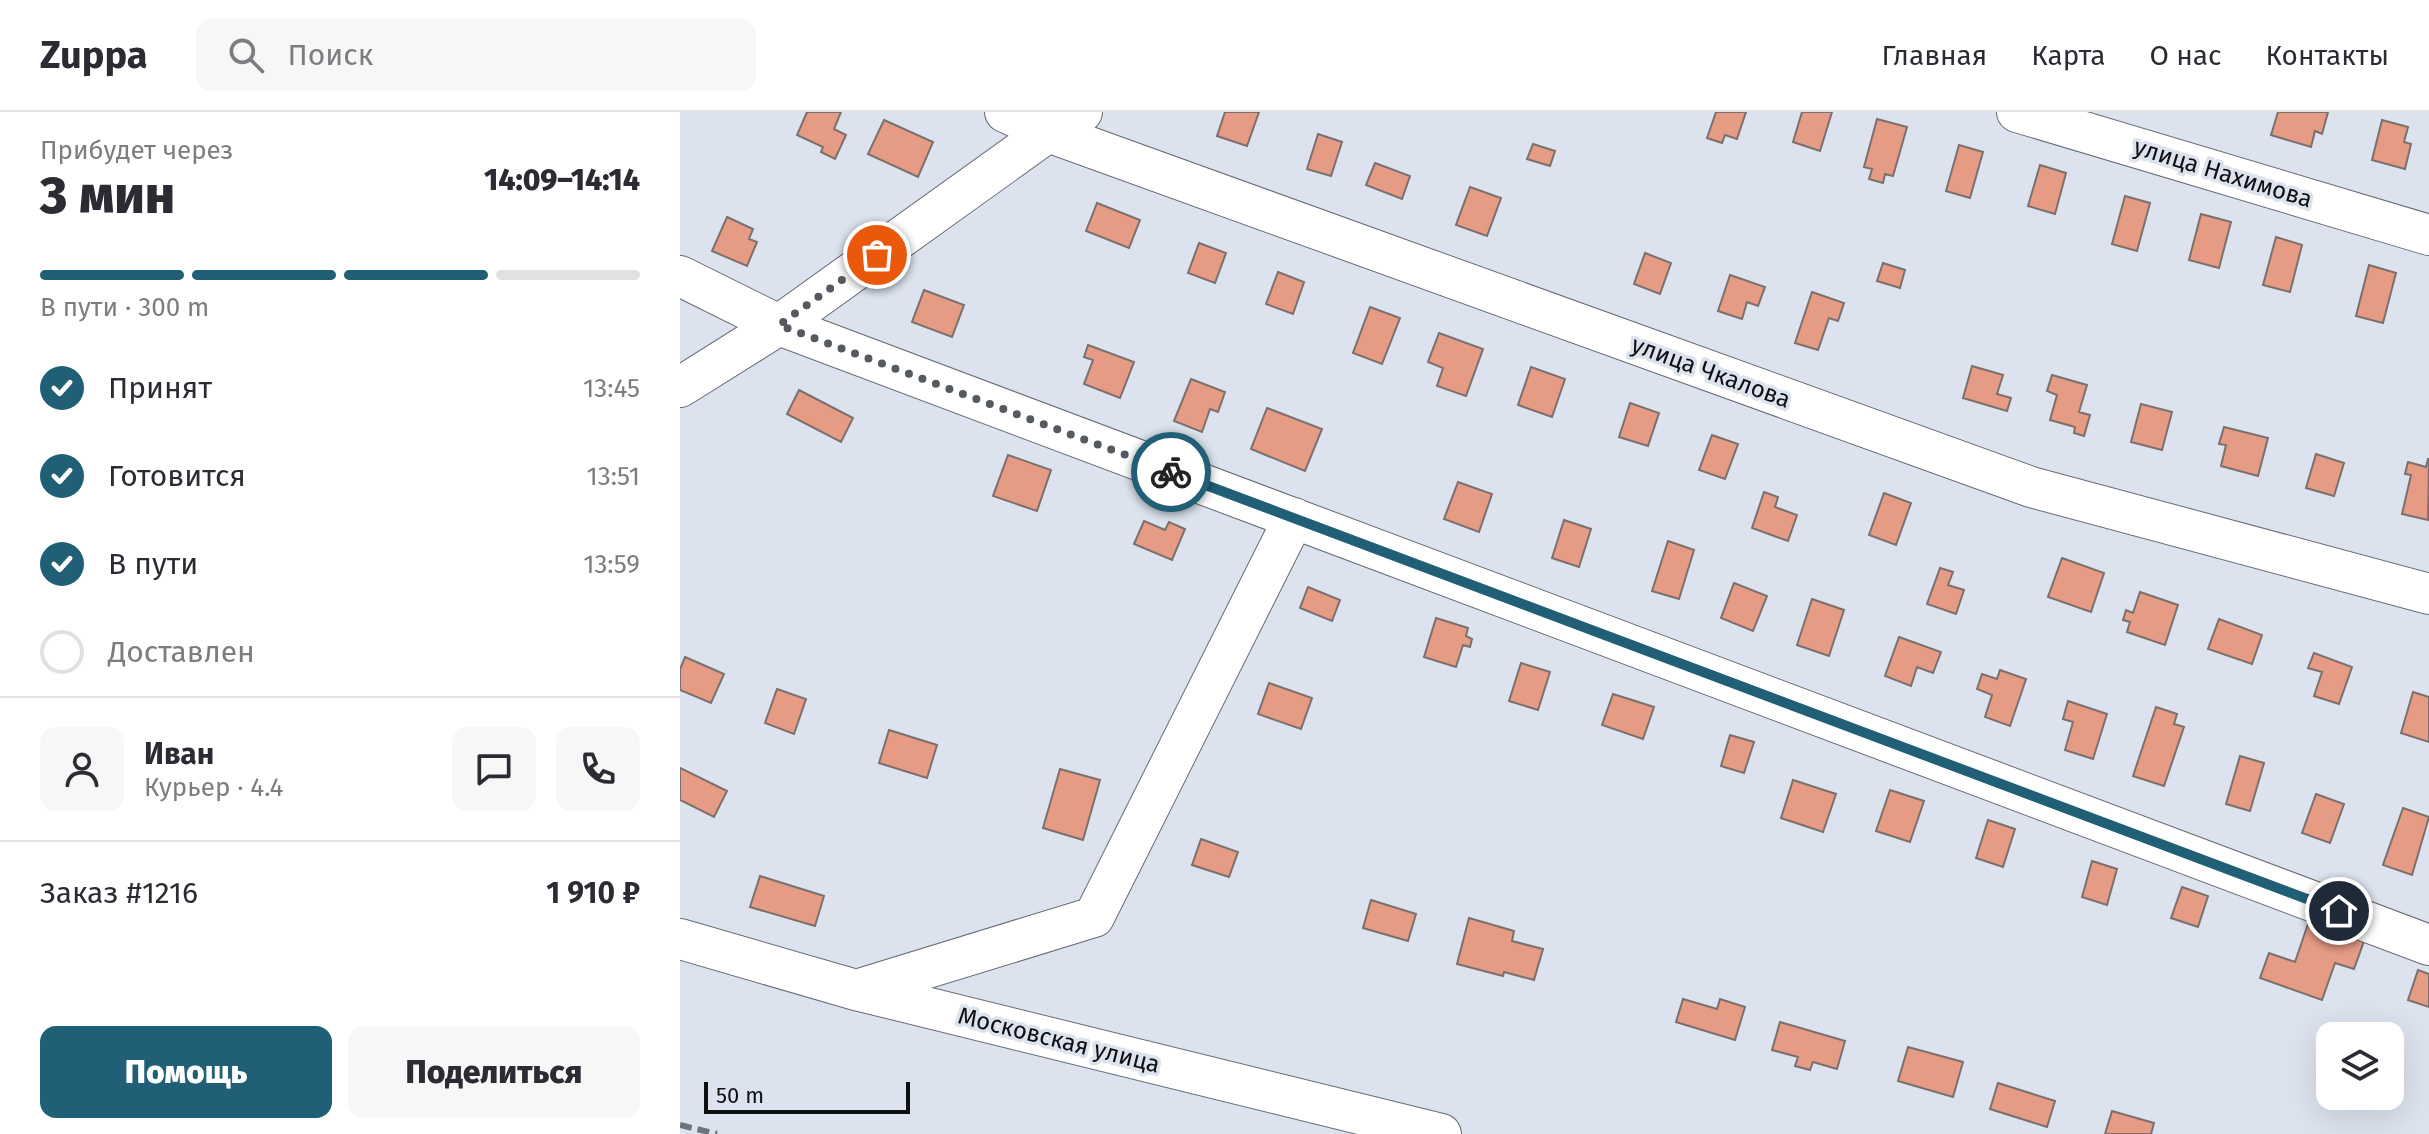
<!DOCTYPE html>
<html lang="ru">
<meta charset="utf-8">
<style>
body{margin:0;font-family:"Fira Sans",sans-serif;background:#f7f7f7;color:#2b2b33;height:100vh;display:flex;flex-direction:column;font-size:30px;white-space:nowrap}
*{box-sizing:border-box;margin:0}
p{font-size:26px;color:#7c7c81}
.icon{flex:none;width:44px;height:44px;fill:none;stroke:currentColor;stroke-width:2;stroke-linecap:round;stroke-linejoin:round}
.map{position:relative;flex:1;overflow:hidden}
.sheet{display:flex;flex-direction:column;background:#fff;width:680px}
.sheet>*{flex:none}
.controls{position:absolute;left:1636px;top:910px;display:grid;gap:16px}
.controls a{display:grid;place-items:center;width:88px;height:88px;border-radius:16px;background:#fff;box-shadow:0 8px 32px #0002;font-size:40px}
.scale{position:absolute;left:24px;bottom:20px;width:206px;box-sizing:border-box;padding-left:8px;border:4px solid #0d0f13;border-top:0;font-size:22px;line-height:28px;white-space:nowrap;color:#0d0f13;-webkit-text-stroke:6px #dce3ee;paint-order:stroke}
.pin{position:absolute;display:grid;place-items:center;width:68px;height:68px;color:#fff;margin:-34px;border:4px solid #fff;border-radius:50%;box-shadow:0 2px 8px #0007}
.courier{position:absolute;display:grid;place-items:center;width:80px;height:80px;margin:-40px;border:6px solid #215f76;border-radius:50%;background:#fff;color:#222;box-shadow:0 2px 10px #0007}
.overview em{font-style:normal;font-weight:800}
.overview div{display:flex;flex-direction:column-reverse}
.overview{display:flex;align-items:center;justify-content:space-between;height:136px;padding:0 40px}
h1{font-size:52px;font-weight:800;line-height:60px}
.bar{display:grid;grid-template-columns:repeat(4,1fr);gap:12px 8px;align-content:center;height:96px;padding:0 40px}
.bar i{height:10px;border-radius:6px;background:#e1e1e2}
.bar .selected{background:#215f76}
.bar p{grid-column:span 4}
.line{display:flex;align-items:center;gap:20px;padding:0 40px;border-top:2px solid #e1e1e2}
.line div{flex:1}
.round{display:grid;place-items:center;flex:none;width:84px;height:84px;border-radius:16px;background:#f7f7f7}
ol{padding:0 40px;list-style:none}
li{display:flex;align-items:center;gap:24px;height:88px}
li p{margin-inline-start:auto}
li .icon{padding:8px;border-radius:50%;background:#215f76;color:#fff;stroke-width:4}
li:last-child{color:#7c7c81}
li i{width:44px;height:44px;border:4px solid #e1e1e2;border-radius:50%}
.primary-button{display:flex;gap:16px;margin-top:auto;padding:16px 40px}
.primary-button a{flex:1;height:92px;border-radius:16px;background:#215f76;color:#fff;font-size:32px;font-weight:800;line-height:92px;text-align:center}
.primary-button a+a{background:#f7f7f7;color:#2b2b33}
header{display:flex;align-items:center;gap:48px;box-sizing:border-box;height:112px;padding:0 40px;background:#fff;border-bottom:2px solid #e1e1e2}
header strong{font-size:38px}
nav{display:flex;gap:44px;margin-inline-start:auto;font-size:28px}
.search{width:560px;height:72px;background:#f7f7f7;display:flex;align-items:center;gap:20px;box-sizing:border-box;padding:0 28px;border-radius:16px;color:#7c7c81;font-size:30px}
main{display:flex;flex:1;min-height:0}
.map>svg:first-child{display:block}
.building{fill:#e69b85;stroke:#7c706d;stroke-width:2}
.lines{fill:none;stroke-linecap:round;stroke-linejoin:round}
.minor-casing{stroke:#666c75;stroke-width:42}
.minor{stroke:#fff;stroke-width:40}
.rail{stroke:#6f747b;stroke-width:6;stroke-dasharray:12 6;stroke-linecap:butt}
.done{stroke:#555960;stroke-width:8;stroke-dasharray:0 14.4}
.route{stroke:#215f76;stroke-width:10}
.labels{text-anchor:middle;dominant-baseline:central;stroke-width:7;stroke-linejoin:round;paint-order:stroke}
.street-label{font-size:24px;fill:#0d0f13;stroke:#dce3ee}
</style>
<header>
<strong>Zuppa</strong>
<div class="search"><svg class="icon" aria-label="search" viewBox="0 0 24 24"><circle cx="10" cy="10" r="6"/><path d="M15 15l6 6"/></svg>Поиск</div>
<nav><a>Главная</a><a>Карта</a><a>О нас</a><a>Контакты</a></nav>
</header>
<main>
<section class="sheet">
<div class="overview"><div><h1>3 мин</h1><p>Прибудет через</p></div><em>14:09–14:14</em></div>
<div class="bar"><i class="selected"></i><i class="selected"></i><i class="selected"></i><i></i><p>В пути · 300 m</p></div>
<ol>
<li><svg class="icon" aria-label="check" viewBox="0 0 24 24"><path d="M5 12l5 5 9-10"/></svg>Принят<p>13:45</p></li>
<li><svg class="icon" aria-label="check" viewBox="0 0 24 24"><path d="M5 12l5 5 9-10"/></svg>Готовится<p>13:51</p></li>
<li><svg class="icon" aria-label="check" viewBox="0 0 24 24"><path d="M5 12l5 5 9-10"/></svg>В пути<p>13:59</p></li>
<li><i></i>Доставлен</li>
</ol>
<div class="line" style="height:144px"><a class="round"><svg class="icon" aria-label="person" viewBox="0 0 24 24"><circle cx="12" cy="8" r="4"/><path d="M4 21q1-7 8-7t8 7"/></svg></a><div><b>Иван</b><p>Курьер · 4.4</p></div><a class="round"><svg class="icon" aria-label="chat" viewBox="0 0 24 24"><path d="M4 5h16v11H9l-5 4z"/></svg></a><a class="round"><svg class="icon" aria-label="phone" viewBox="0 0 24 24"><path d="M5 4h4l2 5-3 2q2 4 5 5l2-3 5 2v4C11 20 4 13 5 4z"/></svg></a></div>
<div class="line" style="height:104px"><div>Заказ #1216</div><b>1 910 ₽</b></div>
<div class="primary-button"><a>Помощь</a><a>Поделиться</a></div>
</section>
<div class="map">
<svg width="1749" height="1022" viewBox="0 0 1749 1022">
<rect width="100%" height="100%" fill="#dce3ee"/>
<!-- building -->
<path class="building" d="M127,0H161L154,17L166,23L155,47L141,40L143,35L117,23Z
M545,0H579L567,34L537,24Z
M1036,0H1066L1057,27L1045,23L1042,31L1027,26Z
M1122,0H1152L1140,39L1113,30Z
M1598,0H1648L1642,22L1635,19L1631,35L1591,23Z
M1197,7L1227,15L1213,64L1205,62L1203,71L1189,67L1192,57L1184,55Z
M204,8L253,30L238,65L188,42Z
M1702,8L1728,15L1724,30L1731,32L1725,57L1692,48Z
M638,22L662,30L651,64L627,57Z
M853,32L875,39L870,54L847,47Z
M1279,33L1303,40L1290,86L1266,79Z
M695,51L730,64L722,87L686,73Z
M1360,53L1386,61L1375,102L1348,94Z
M790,75L821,86L807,124L776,113Z
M1445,84L1470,91L1457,139L1432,132Z
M417,91L460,108L449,136L406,119Z
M1521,102L1551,110L1539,156L1509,148Z
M47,105L73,117L69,127L77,130L67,154L32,139Z
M1596,125L1622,133L1610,180L1583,173Z
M519,131L546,141L535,171L508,161Z
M965,141L991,151L980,182L954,172Z
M1203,151L1225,158L1220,176L1197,169Z
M1689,153L1716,161L1703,211L1676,204Z
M598,160L624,170L613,202L586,192Z
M1050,163L1085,175L1078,194L1067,190L1062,207L1038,199Z
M244,178L284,193L272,225L232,210Z
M1132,180L1164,191L1158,209L1149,206L1138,238L1115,231Z
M690,195L720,206L702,252L673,241Z
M759,221L803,237L786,284L757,274L763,256L748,250Z
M408,233L454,250L440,286L404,272L413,248L404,245Z
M1292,254L1323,263L1317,282L1331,286L1327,299L1283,286Z
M851,255L885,267L872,305L838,293Z
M1372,263L1407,273L1399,300L1410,303L1404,324L1394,321L1395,315L1370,308L1377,283L1367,279Z
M511,267L545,280L538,300L530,297L522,320L494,309Z
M119,278L173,306L161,330L107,302Z
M950,291L979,301L968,334L939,325Z
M1461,292L1492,300L1482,338L1451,330Z
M587,296L642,317L625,359L571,337Z
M1544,315L1588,326L1578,364L1541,354L1546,333L1539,332Z
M1032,323L1058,332L1045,367L1019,358Z
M1636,342L1664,351L1654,384L1626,376Z
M328,343L371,358L357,399L313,384Z
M1748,347H1749L1748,408L1722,402L1731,363L1725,362L1728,350L1746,355Z
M778,370L812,382L799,420L764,407Z
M1084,380L1098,385L1095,395L1117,403L1108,429L1072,416Z
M1204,381L1231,391L1216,433L1189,423Z
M884,408L911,417L899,455L872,446Z
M464,409L485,418L489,410L505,417L492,448L454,432Z
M988,429L1014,438L999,487L972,479Z
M1382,446L1424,461L1411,500L1368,485Z
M1260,456L1273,460L1268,473L1284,478L1276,502L1247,492Z
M1054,471L1087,484L1073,519L1041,506Z
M628,475L660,488L652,509L620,496Z
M1460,480L1498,493L1485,533L1447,520L1450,510L1443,508L1446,498L1453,501Z
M1132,487L1164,498L1149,544L1117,533Z
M756,506L788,516L786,524L792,527L790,535L783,533L776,555L744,545Z
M1539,507L1582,523L1572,552L1528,537Z
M1219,525L1261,540L1253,561L1237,555L1231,574L1205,564Z
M1634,541L1672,555L1659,592L1634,584L1642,560L1628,556Z
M5,545L44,562L31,591L0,578V557Z
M841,551L870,560L858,598L829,589Z
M1320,558L1346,567L1330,614L1305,605L1312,583L1297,577L1302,562L1317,567Z
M589,571L632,586L621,617L578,602Z
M97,577L126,587L114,622L85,611Z
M1733,580L1749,585V630L1721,621Z
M933,582L974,595L963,627L922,613Z
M1388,589L1427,602L1413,647L1385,638L1393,610L1383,607Z
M1476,595L1497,602L1494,612L1504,615L1484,674L1453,664Z
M209,618L257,633L247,666L199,651Z
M1050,623L1074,630L1064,661L1041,654Z
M1560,644L1584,651L1570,699L1546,692Z
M0,656L47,679L34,705L0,688Z
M380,657L420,668L403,728L363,716Z
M1113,668L1156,682L1143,720L1101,706Z
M1210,678L1244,689L1230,730L1196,719Z
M1636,682L1664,692L1650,731L1622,721Z
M1723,696L1749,705L1732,763L1703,753Z
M1308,708L1335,717L1323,755L1296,746Z
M521,727L558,740L549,765L512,753Z
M1412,749L1437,757L1427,793L1402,785Z
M80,764L144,784L135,814L70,795Z
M1502,775L1528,784L1518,815L1491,806Z
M691,788L736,802L728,829L683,816Z
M789,806L834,819L832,829L863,837L854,868L824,860L823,864L777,852Z
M1629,809L1684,829L1674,857L1655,851L1642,888L1580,866L1589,841L1615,850Z
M1738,858L1749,862V895L1728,888Z
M1003,887L1037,897L1040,887L1065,895L1055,928L996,910Z
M1100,910L1165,929L1157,957L1133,950L1130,958L1115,954L1118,945L1092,938Z
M1228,935L1283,950L1273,985L1218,969Z
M1318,971L1375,989L1367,1015L1310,997Z
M1432,999L1474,1011L1471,1022H1425Z"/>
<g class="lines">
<defs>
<path id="minor" d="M325,0L368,20L1351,375L1749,482
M1337,0L1749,123
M0,164L99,213L1749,833
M0,275L99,213L368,20L402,0
M0,827L176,878L761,1022
M176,878L414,805L614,406"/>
</defs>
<!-- minor casing -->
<use href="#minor" class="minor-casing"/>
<!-- minor -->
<use href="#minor" class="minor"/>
<!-- rail -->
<path class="rail" d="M0,1013L37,1022"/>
</g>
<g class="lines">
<!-- done -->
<path class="done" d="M197,143L99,213L491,360"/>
<!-- route -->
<path class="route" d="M491,360L1659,799"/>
</g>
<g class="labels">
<!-- street labels -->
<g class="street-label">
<text transform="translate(1543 61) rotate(17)">улица Нахимова</text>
<text transform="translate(1031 260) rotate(20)">улица Чкалова</text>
<text transform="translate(379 928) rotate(14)">Московская улица</text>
</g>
</g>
</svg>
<div class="controls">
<a><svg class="icon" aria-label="layers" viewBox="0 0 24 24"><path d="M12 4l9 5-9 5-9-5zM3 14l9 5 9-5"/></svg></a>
</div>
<div class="scale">50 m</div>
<div class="pin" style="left:197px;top:143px;background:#ea580c"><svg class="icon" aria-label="bag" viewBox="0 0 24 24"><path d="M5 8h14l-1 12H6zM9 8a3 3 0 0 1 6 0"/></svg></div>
<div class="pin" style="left:1659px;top:799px;background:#1f2937"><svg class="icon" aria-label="home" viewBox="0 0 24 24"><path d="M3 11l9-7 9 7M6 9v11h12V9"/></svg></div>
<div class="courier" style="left:491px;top:360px"><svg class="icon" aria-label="bike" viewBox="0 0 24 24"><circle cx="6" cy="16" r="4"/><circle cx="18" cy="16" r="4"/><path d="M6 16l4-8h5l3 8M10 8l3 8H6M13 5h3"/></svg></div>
</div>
</main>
